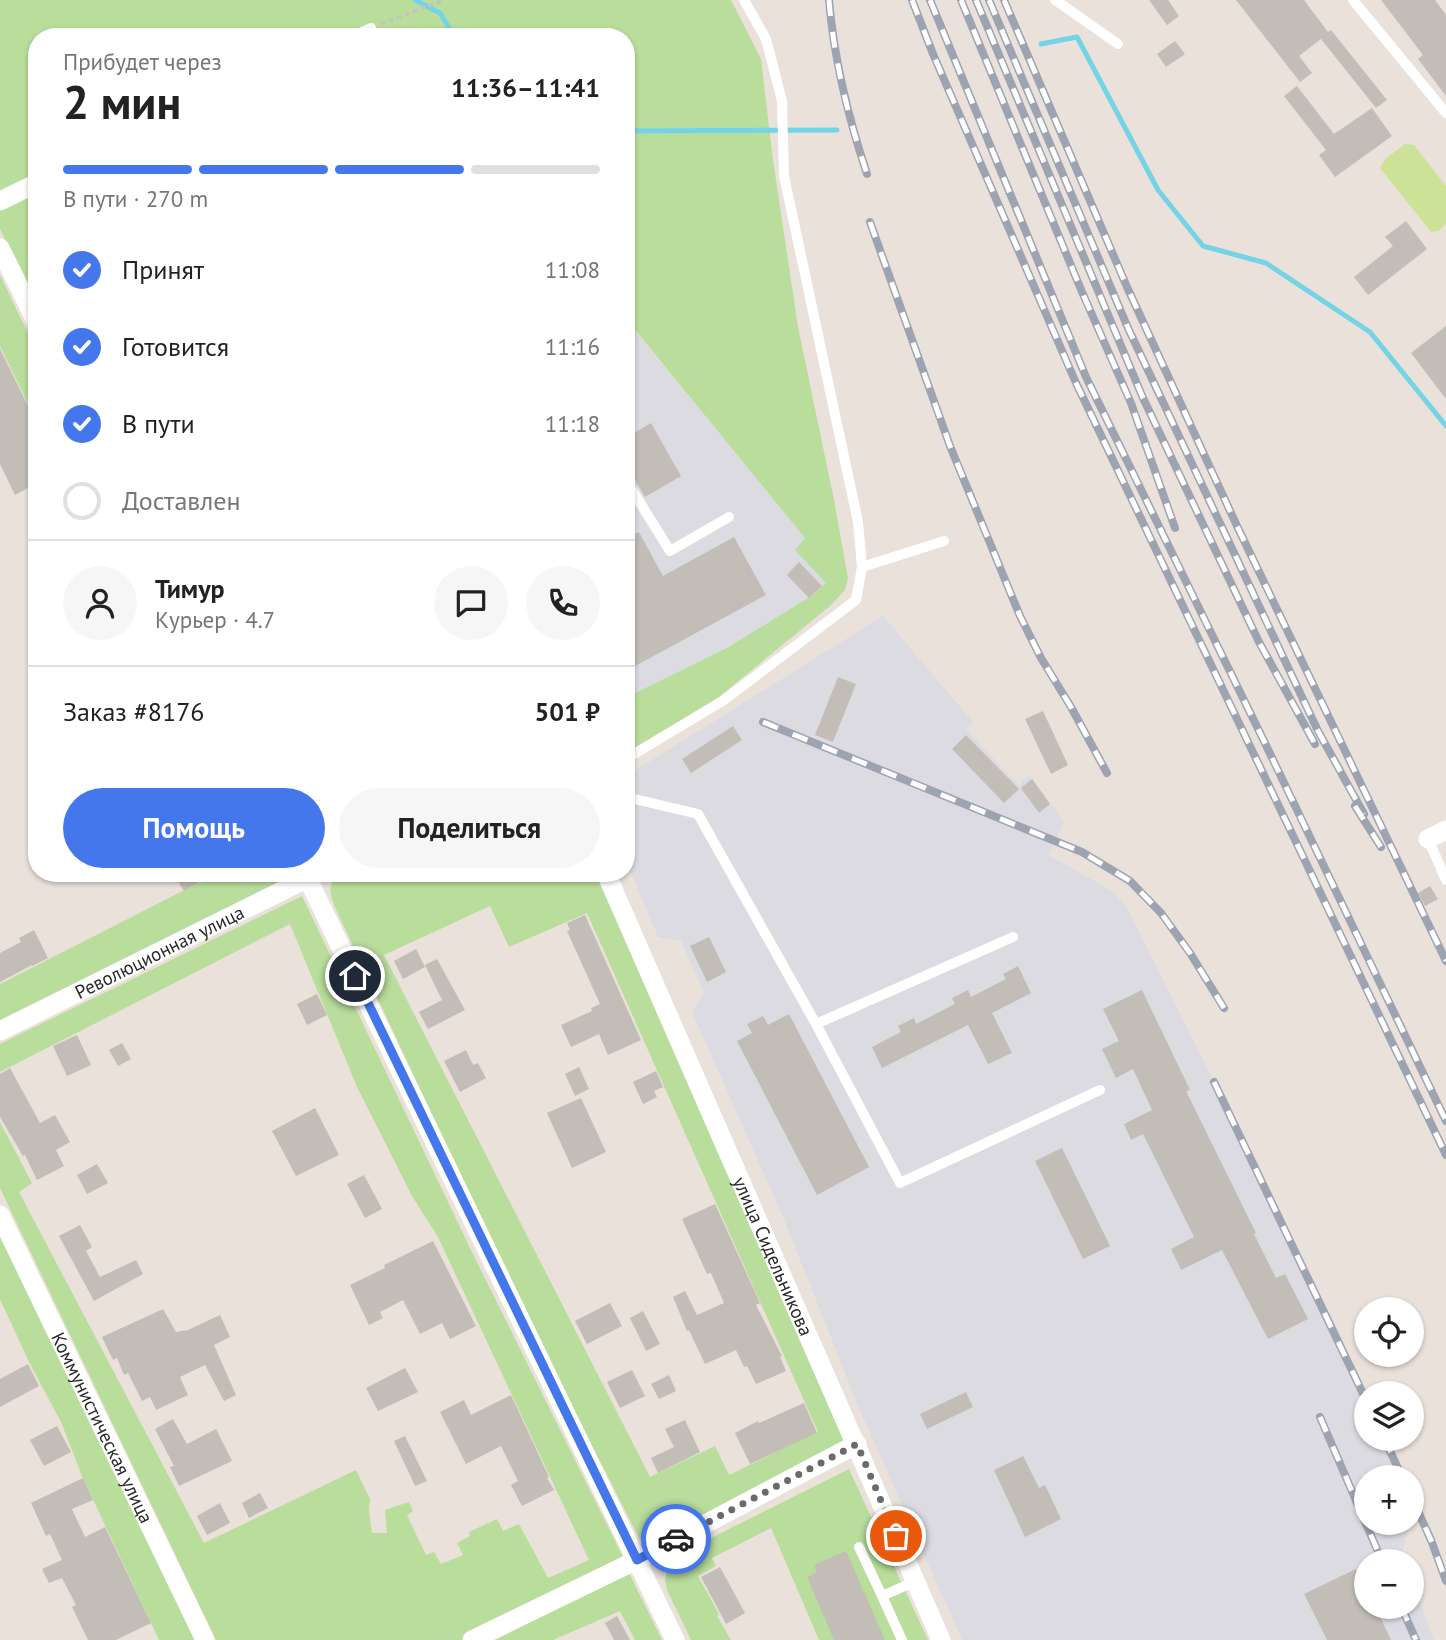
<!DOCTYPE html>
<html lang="ru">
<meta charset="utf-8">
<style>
body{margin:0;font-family:"PT Sans",sans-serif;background:#f6f6f6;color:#222;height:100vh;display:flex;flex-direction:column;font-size:26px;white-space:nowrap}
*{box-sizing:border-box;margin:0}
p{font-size:23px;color:#767676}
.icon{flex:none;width:38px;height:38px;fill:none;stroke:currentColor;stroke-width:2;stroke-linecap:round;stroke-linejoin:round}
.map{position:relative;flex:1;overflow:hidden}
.panel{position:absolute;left:28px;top:28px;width:607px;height:854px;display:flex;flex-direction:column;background:#fff;border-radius:28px;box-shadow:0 2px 5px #0004}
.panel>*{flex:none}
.buttons{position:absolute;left:1354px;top:1297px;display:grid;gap:14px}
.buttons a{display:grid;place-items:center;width:70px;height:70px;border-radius:50%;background:#fff;box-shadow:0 2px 5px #0004;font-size:35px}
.pin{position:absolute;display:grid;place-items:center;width:60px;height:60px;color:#fff;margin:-30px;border:4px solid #fff;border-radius:50%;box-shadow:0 2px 7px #0007}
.courier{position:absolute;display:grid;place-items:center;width:70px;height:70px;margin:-35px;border:5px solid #4577ec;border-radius:50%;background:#fff;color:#222;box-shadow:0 2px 9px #0007}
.headline em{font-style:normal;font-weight:700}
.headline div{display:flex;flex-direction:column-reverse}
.headline{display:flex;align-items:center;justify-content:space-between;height:119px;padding:0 35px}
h1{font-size:46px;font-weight:700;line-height:52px}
.bar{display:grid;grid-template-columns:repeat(4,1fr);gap:10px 7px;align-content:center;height:84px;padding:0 35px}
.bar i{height:9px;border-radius:5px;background:#e0e0e0}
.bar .on{background:#4577ec}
.bar p{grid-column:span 4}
.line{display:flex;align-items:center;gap:18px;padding:0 35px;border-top:2px solid #e0e0e0}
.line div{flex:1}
.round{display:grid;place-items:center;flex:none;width:74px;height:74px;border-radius:37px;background:#f6f6f6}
ol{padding:0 35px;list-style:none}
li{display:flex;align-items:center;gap:21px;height:77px}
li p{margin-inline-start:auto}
li .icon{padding:7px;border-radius:50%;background:#4577ec;color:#fff;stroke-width:4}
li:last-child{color:#767676}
li i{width:38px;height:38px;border:4px solid #e0e0e0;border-radius:50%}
.primary-button{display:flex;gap:14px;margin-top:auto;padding:14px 35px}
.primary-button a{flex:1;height:80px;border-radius:42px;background:#4577ec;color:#fff;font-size:28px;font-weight:700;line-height:80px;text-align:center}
.primary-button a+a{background:#f6f6f6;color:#222}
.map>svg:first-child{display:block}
.industrial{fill:#dcdbe2}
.green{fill:#b9dd9b;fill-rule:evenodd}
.pitch{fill:#cce397}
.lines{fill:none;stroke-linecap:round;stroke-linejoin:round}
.stream{stroke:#74d4e5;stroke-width:5}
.building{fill:#c2bdb6}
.path{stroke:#c3c3c3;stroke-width:3.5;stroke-dasharray:5 3.5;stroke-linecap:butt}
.service{stroke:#fff;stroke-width:10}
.minor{stroke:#fff;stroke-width:19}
.rail-casing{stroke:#9ea3b1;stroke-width:8}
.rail{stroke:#fff;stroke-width:5;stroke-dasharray:16;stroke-linecap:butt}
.done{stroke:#6c6967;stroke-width:7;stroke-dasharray:0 12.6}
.route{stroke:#4577ec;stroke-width:9}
.labels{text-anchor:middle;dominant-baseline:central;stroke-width:5;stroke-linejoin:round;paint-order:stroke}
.street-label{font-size:19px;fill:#282828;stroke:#fff}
</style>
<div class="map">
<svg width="1446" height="1640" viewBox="0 0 1446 1640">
<rect width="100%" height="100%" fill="#eae1db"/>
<!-- industrial -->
<path class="industrial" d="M626,320L806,539L796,550L826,583L814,595L727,648L627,697Z
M883,616L973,722L966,730L1019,785L1029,774L1064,822L1049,855L1112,891L1126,906L1340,1334L1367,1397V1438L1385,1439L1401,1477H1367V1522L1410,1523L1402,1554L1405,1561H1367V1606H1412V1581L1434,1640H962L859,1408L783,1217L692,1012L704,992L681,941L658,937L627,863L628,775Z"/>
<!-- green -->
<path class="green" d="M0,0H731L761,59L773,160L798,327L834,500L848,578L845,590L830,606L715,700L627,752V697L727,648L813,595L826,583L795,550L805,538L627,320L626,37H37V175L0,193Z
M37,188V306L0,229V206Z
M0,275L37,352V422L0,346Z
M218,873H286L280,881L0,1020V984Z
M344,873H595L848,1444L649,1544L642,1542L638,1536L573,1408L427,1104L334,905C329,889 327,882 344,873ZM490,906L509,947L587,913L818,1432L729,1475L715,1446L650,1477L384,955Z
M302,896L469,1246L625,1561L469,1640H216L0,1188V1122L32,1183L19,1192L204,1543L356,1470L370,1499L369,1510L372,1533H387L385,1510L409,1502L413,1511L407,1515L426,1555L434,1552L441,1564L463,1555L457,1543L470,1536L469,1532L497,1519L503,1531L519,1524L548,1578L589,1560L438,1237L412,1196L357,1087L290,924L0,1072V1044Z
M0,1235L196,1640H159L82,1476L61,1422L29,1362L0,1299Z
M849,1469L928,1640H819L771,1528L712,1558L716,1566L698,1576L719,1614L717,1616L731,1640H691L667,1590L665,1580L667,1570L674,1558L691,1548Z
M629,1573L662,1640H635L620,1611L553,1640H495Z"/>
<!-- pitch -->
<path class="pitch" d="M1405,144L1414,145L1446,186V224L1438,231L1431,232L1380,168L1385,159Z"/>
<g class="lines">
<!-- stream -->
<path class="stream" d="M415,0L440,13L452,33V37
M1041,44L1077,37L1158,190L1203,246L1266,263L1370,332L1446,426
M626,131L837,130"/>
</g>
<!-- building -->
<path class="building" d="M1149,0H1168L1179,16L1167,25Z
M1236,0H1304L1328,32L1331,30L1387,100L1376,108L1321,39L1299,56L1312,73L1300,82Z
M1381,0H1435L1446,15V96L1418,59L1423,55Z
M1175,41L1185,54L1166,67L1157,54Z
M1297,86L1334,134L1372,108L1392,136L1335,177L1319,155L1326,150L1284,96Z
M1406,221L1427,249L1368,295L1354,277L1393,246L1385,237Z
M1446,326V399L1411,353Z
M0,349L37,424V483L15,495L0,464Z
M651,423L681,476L645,497L626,464V447L633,443L629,436Z
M639,532L663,576L734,537L766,595L626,671V539Z
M799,562L822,586L809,598L787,575Z
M838,677L856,684L833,742L815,735Z
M1043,711L1068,765L1051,774L1025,719Z
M733,726L742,740L691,773L682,759Z
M966,735L1019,789L1004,803L952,749Z
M1032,779L1050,804L1039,813L1021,788Z
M173,873H214L184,891Z
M1430,886L1438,899L1425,906L1418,893Z
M585,915L641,1040L608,1055L599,1034L571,1047L561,1025L592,1011L591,1008L600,1004L567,931L570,930L567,923Z
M34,930L48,958L32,966V965L0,982V953L21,942L19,938Z
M709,937L726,972L707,982L690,946Z
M416,949L425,967L403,979L394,961Z
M437,959L465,1010L428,1029L419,1012L442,1000L425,965Z
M1018,966L1031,993L992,1013L1012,1053L988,1064L968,1025L882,1068L872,1047L901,1032L898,1026L914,1018L916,1024L955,1004L952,998L968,990L971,997L1006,979L1003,974Z
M1142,990L1190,1090L1186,1091L1256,1233L1254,1234L1276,1278L1285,1274L1308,1319L1268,1339L1222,1250L1181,1270L1171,1249L1194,1237L1143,1134L1131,1140L1124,1124L1152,1110L1133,1069L1116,1078L1102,1049L1119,1041L1103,1009Z
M317,994L327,1015L307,1025L297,1004Z
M789,1014L869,1167L817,1195L737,1041L752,1033L747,1024L763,1016L768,1025Z
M77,1035L91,1065L67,1076L53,1046Z
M122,1043L131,1059L118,1066L109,1050Z
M466,1050L473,1065L478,1063L486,1078L460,1092L444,1061Z
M579,1067L589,1089L575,1096L565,1074Z
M10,1068L40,1123L55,1115L70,1142L56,1150L64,1166L37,1180L25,1155L23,1156L0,1117V1074Z
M656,1071L663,1087L654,1091L657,1097L643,1104L633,1082Z
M581,1098L606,1152L572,1168L547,1113Z
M315,1108L339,1155L296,1176L272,1131Z
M1062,1148L1110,1246L1083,1259L1035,1161Z
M97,1164L108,1183L87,1194L77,1175Z
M364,1175L382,1209L365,1218L347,1184Z
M715,1204L760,1303L756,1305L782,1356L780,1357L786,1371L756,1384L747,1366L744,1367L736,1350L705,1364L689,1330L687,1331L673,1297L685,1291L697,1315L724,1303L711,1273L707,1274L682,1219Z
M80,1225L92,1247L86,1251L100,1277L136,1260L143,1274L94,1301L59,1236Z
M433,1241L476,1326L450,1339L442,1323L420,1334L403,1300L380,1312L383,1318L369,1325L350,1285L385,1268L384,1265Z
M610,1303L622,1326L587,1344L575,1321Z
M163,1309L176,1332L188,1330L220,1315L230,1337L214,1345L236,1395L224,1401L205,1365L180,1377L188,1395L156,1410L150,1397L142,1401L128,1373L124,1375L117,1358L113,1360L102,1337Z
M643,1311L660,1344L646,1351L630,1318Z
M28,1364L39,1386L0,1407V1379Z
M405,1368L418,1392L378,1411L366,1388Z
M632,1370L645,1396L620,1408L607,1382Z
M669,1375L676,1391L659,1399L651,1384Z
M966,1392L973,1407L927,1429L920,1414Z
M511,1395L549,1477L547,1478L554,1490L522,1506L511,1485L518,1481L501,1446L466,1464L440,1412L464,1400L471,1415Z
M804,1403L817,1433L750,1464L735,1433L758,1421L759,1423Z
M173,1419L187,1444L216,1429L232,1461L179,1486L170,1467L174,1466L155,1429Z
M685,1420L700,1452L658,1473L651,1458L674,1447L665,1429Z
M57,1426L71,1452L44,1466L30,1440Z
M405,1436L427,1481L415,1486L394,1441Z
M1023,1456L1039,1488L1045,1485L1061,1519L1025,1537L994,1470Z
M83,1478L93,1500L72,1509L85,1537L105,1527L151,1623L116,1640H88L72,1607L76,1605L62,1578L49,1583L42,1569L62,1560L50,1534L46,1536L31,1503Z
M260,1493L268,1508L249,1518L242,1503Z
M220,1503L230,1523L207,1535L197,1516Z
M846,1551L885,1640H834L807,1577L817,1572L814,1565Z
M720,1567L745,1613L726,1624L701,1577Z
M1356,1569L1367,1590V1606H1375L1391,1640H1327L1304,1594Z
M617,1616L630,1640H614L605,1623Z"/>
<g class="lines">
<!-- path -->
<path class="path" d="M381,24L444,0"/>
<!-- service -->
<path class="service" d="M1055,0L1118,44
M1353,0L1446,113
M350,37L371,28
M626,480L670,551L729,517
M862,567L944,541
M626,759L724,700L856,600L862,567L858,522L784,176L782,101L766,39L744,0
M626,797L698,814L816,1024L900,1183L1100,1090
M1428,839L1446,880
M816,1024L1013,937
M859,1547L882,1596L916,1581
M882,1596L902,1640"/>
<!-- minor -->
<g class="minor">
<path d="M0,201L37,183"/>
<path d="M0,248L37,323"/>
<path d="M1428,839L1446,830"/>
<path d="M305,873L675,1640"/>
<path id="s1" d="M606,873L941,1640"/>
<path id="s2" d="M0,1031L318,873"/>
<path id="s3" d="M0,1215L205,1640"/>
<path d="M472,1640L637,1560L857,1444"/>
</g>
<defs>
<path id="rail" d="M829,0C834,60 848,117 867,174
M912,0L933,54L1076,383L1446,1155
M930,0L1086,377L1263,739L1446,1121
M961,0L1082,292L1131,403L1175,528
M976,0L1143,398L1259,642L1315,744
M989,0L1128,328L1318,731L1364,814
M1004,0L1127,287L1237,526L1446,961
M870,222L950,446L1020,616L1041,658L1071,707L1107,773
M763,722L1082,852L1130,881L1161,913L1190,953L1224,1008
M1355,806L1381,847
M1214,1082L1367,1402
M1320,1417L1382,1561
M1384,1438L1402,1477
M1412,1498L1431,1540L1446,1581
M1401,1606L1416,1640"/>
</defs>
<!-- rail casing -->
<use href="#rail" class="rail-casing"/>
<!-- rail -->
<use href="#rail" class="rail"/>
</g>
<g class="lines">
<!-- done -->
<path class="done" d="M676,1539L857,1444L896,1536"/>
<!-- route -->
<path class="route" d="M355,976L637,1560L676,1539"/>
</g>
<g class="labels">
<!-- street labels -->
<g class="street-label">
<text stroke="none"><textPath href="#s2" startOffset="178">Революционная улица</textPath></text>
<text stroke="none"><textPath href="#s1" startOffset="418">улица Сидельникова</textPath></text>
<text stroke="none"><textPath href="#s3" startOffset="236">Коммунистическая улица</textPath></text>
</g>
</g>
</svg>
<div class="buttons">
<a><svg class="icon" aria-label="locate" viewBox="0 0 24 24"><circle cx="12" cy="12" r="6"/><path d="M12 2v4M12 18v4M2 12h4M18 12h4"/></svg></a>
<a><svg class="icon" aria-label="layers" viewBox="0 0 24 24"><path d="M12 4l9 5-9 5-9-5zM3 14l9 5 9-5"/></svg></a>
<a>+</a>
<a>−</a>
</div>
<div class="pin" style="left:896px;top:1536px;background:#ea580c"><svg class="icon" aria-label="bag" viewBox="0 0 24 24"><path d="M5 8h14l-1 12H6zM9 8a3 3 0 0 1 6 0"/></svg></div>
<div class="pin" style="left:355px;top:976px;background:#1f2937"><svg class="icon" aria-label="home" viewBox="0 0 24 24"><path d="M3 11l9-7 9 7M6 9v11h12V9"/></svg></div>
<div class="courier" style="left:676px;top:1539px"><svg class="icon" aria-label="car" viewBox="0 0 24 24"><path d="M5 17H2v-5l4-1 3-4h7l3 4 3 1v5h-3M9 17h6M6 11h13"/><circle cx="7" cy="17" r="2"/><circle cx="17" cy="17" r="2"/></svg></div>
<section class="panel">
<div class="headline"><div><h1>2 мин</h1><p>Прибудет через</p></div><em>11:36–11:41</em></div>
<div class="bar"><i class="on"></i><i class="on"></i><i class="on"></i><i></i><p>В пути · 270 m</p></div>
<ol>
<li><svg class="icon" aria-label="check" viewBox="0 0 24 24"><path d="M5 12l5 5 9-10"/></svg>Принят<p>11:08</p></li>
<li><svg class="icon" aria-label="check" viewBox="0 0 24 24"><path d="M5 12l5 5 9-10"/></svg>Готовится<p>11:16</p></li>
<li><svg class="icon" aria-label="check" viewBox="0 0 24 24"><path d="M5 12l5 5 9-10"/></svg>В пути<p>11:18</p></li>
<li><i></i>Доставлен</li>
</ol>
<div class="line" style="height:126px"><a class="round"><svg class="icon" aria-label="person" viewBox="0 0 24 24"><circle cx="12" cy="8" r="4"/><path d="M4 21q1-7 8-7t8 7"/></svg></a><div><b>Тимур</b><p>Курьер · 4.7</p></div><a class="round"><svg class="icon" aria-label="chat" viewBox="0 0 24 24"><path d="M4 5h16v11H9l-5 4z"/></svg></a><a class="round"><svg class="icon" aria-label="phone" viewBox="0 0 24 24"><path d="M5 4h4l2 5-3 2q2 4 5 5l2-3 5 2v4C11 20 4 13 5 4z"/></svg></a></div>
<div class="line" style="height:91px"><div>Заказ #8176</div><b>501 ₽</b></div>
<div class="primary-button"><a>Помощь</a><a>Поделиться</a></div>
</section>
</div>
